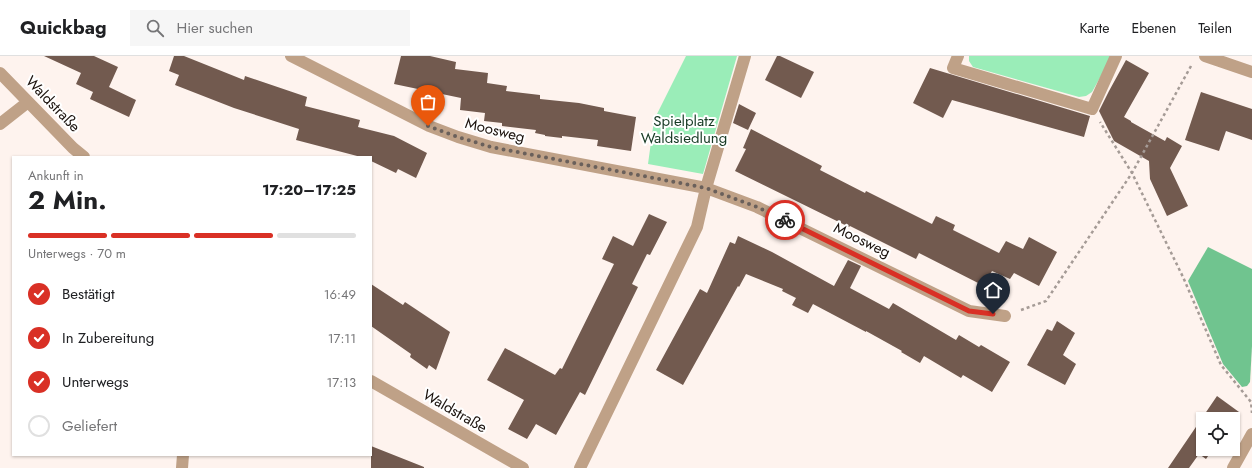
<!DOCTYPE html>
<html lang="de">
<meta charset="utf-8">
<style>
body{margin:0;font-family:Jost,sans-serif;background:#f6f6f6;color:#202124;height:100vh;display:flex;flex-direction:column;font-size:15px;white-space:nowrap}
*{box-sizing:border-box;margin:0}
p{font-size:13px;color:#757577}
.icon{flex:none;width:22px;height:22px;fill:none;stroke:currentColor;stroke-width:2;stroke-linecap:round;stroke-linejoin:round}
.map{position:relative;flex:1;overflow:hidden}
.drawer{position:absolute;left:12px;top:100px;width:360px;height:300px;display:flex;flex-direction:column;background:#fff;border-radius:0px;box-shadow:0 1px 3px #0004}
.drawer>*{flex:none}
.fabs{position:absolute;left:1196px;top:356px;display:grid;gap:8px}
.fabs a{display:grid;place-items:center;width:44px;height:44px;border-radius:0px;background:#fff;box-shadow:0 1px 3px #0004;font-size:20px}
.pin{position:absolute;display:grid;place-items:center;width:34px;height:34px;color:#fff;margin:-41px -17px;border-radius:50% 50% 50% 0;rotate:-45deg;box-shadow:0 0 4px #0007}
.pin .icon{rotate:45deg}
.courier{position:absolute;display:grid;place-items:center;width:40px;height:40px;margin:-20px;border:3px solid #d93025;border-radius:50%;background:#fff;color:#222;box-shadow:0 1px 5px #0007}
.summary em{font-style:normal;font-weight:700}
.summary div{display:flex;flex-direction:column-reverse}
.summary{display:flex;align-items:center;justify-content:space-between;height:68px;padding:0 16px}
h1{font-size:26px;font-weight:700;line-height:30px}
.bar{display:grid;grid-template-columns:repeat(4,1fr);gap:6px 4px;align-content:center;height:48px;padding:0 16px}
.bar i{height:5px;border-radius:3px;background:#e0e0e0}
.bar .current{background:#d93025}
.bar p{grid-column:span 4}
ol{padding:0 16px;list-style:none}
li{display:flex;align-items:center;gap:12px;height:44px}
li p{margin-inline-start:auto}
li .icon{padding:4px;border-radius:50%;background:#d93025;color:#fff;stroke-width:4}
li:last-child{color:#757577}
li i{width:22px;height:22px;border:2px solid #e0e0e0;border-radius:50%}
header{display:flex;align-items:center;gap:24px;box-sizing:border-box;height:56px;padding:0 20px;background:#fff;border-bottom:1px solid #e0e0e0}
header strong{font-size:19px}
nav{display:flex;gap:22px;margin-inline-start:auto;font-size:14px}
.search{width:280px;height:36px;background:#f6f6f6;display:flex;align-items:center;gap:10px;box-sizing:border-box;padding:0 14px;border-radius:0px;color:#757577;font-size:15px}
.map>svg:first-child{display:block}
.green{fill:#9aedb8}
.forest{fill:#70c48f}
.building{fill:#725a4f}
.lines{fill:none;stroke-linecap:round;stroke-linejoin:round}
.path{stroke:#a59b96;stroke-width:2.5;stroke-dasharray:3 3;stroke-linecap:butt}
.minor{stroke:#bfa187;stroke-width:12}
.done{stroke:#6a605b;stroke-width:4;stroke-dasharray:0 7.2}
.route{stroke:#d93025;stroke-width:5}
.labels{text-anchor:middle;dominant-baseline:central;stroke-width:4;stroke-linejoin:round;paint-order:stroke}
.street-label{font-size:15px;fill:#1a110c;stroke:#fff}
.park-label{font-size:15px;fill:#153923;stroke:#fff}
</style>
<header>
<strong>Quickbag</strong>
<div class="search"><svg class="icon" aria-label="search" viewBox="0 0 24 24"><circle cx="10" cy="10" r="6"/><path d="M15 15l6 6"/></svg>Hier suchen</div>
<nav><a>Karte</a><a>Ebenen</a><a>Teilen</a></nav>
</header>
<div class="map">
<svg width="1252" height="412" viewBox="0 0 1252 412">
<rect width="100%" height="100%" fill="#fef3ee"/>
<!-- green -->
<path class="green" d="M686,0H737L703,118L648,108L654,64Z
M969,0H1112L1092,36L1086,40L1079,41L973,11L969,5Z"/>
<!-- forest -->
<path class="forest" d="M1208,191L1252,213V290L1250,326L1247,330L1242,331L1223,308L1188,225Z"/>
<!-- building -->
<path class="building" d="M44,0H94L118,11L109,31L136,44L129,61L90,43L93,36L76,28L81,17Z
M174,0H184L244,24L245,20L307,41L305,50L360,64L358,71L394,80L427,97L416,122L398,113L396,117L371,105V101H361L296,84L299,73L234,52L175,29L179,19L169,15Z
M401,0H430L456,6L455,13L488,17L487,27L507,30L506,35L540,39V43L579,47L604,52V55L636,61L631,95L597,90L598,84L562,80V82L545,80V79L535,77L536,74L502,70V67L484,65L485,57L460,54L461,42L394,28Z
M777,0H780L814,16L801,42L765,24Z
M1126,4L1149,17L1124,61L1131,65V66L1165,85L1167,81L1182,90L1170,112L1188,150L1167,160L1150,123L1149,105L1114,85L1099,55L1109,35Z
M930,12L1090,60L1084,81L952,44L943,62L913,47Z
M1201,36L1252,53V84L1226,75L1219,95L1185,84Z
M739,48L756,57L748,74L733,67Z
M751,73L822,110L820,114L865,137L866,135L932,168L936,160L955,169L953,174L999,197L1006,185L1023,193L1029,181L1057,196L1039,230L1014,217L1010,223L992,215L984,230L919,197L916,203L850,170L849,171L735,115L746,93L743,92Z
M649,158L667,166L650,199L647,198L632,228L638,231L585,339L580,336L556,379L536,368L527,383L508,373L524,344L487,324L505,292L555,319L560,312L562,313L614,208L602,203L613,180L633,190Z
M738,180L772,196L834,230L848,204L861,210L850,232L889,253L893,247L956,284L959,279L979,291L981,289L1010,306L992,336L963,319L961,322L924,300L920,307L901,296L902,295L866,275V276L813,248L808,257L792,249L796,242L782,235L783,233L746,218L739,231L738,230L683,329L656,314L700,233L707,237L730,186L735,188Z
M371,228L403,249L405,246L450,276L436,314L429,309L427,313L410,301L411,298L371,270Z
M1057,265L1075,277L1063,299L1076,308L1065,329L1027,309L1047,273L1052,275Z
M1217,340L1239,356L1233,364V363H1203V393H1213L1206,403L1199,398L1189,412H1168Z
M371,390L424,411V412H371Z"/>
<g class="lines">
<!-- path -->
<path class="path" d="M1191,10L1132,117L1183,221L1221,309L1251,346L1252,357
M1021,254L1046,245L1132,117L1100,66"/>
<!-- minor -->
<path class="minor" d="M291,0L429,70L458,81L491,91L706,132L757,151L969,255L1005,260
M958,0L953,12L1092,53L1116,0
M1205,0L1252,16
M0,17L73,92L84,101
M0,68L28,46
M371,325L523,412
M182,412L183,399
M580,412L697,171L706,132L745,0
M1233,412L1252,378"/>
</g>
<g class="lines">
<!-- done -->
<path class="done" d="M428,70L458,81L491,91L706,132L757,151L785,164"/>
<!-- route -->
<path class="route" d="M785,164L969,255L993,258"/>
</g>
<g class="labels">
<!-- street labels -->
<g class="street-label">
<text transform="translate(53 48) rotate(46)">Waldstraße</text>
<text transform="translate(495 74) rotate(14)">Moosweg</text>
<text transform="translate(862 184) rotate(26)">Moosweg</text>
<text transform="translate(455 355) rotate(30)">Waldstraße</text>
</g>
<!-- park labels -->
<g class="park-label">
<text x="684" y="65">Spielplatz<tspan x="684" dy="17">Waldsiedlung</tspan></text>
</g>
</g>
</svg>
<div class="fabs">
<a><svg class="icon" aria-label="locate" viewBox="0 0 24 24"><circle cx="12" cy="12" r="6"/><path d="M12 2v4M12 18v4M2 12h4M18 12h4"/></svg></a>
</div>
<div class="pin" style="left:428px;top:70px;background:#ea580c"><svg class="icon" aria-label="bag" viewBox="0 0 24 24"><path d="M5 8h14l-1 12H6zM9 8a3 3 0 0 1 6 0"/></svg></div>
<div class="pin" style="left:993px;top:258px;background:#1f2937"><svg class="icon" aria-label="home" viewBox="0 0 24 24"><path d="M3 11l9-7 9 7M6 9v11h12V9"/></svg></div>
<div class="courier" style="left:785px;top:164px"><svg class="icon" aria-label="bike" viewBox="0 0 24 24"><circle cx="6" cy="16" r="4"/><circle cx="18" cy="16" r="4"/><path d="M6 16l4-8h5l3 8M10 8l3 8H6M13 5h3"/></svg></div>
<section class="drawer">
<div class="summary"><div><h1>2 Min.</h1><p>Ankunft in</p></div><em>17:20–17:25</em></div>
<div class="bar"><i class="current"></i><i class="current"></i><i class="current"></i><i></i><p>Unterwegs · 70 m</p></div>
<ol>
<li><svg class="icon" aria-label="check" viewBox="0 0 24 24"><path d="M5 12l5 5 9-10"/></svg>Bestätigt<p>16:49</p></li>
<li><svg class="icon" aria-label="check" viewBox="0 0 24 24"><path d="M5 12l5 5 9-10"/></svg>In Zubereitung<p>17:11</p></li>
<li><svg class="icon" aria-label="check" viewBox="0 0 24 24"><path d="M5 12l5 5 9-10"/></svg>Unterwegs<p>17:13</p></li>
<li><i></i>Geliefert</li>
</ol>
</section>
</div>
